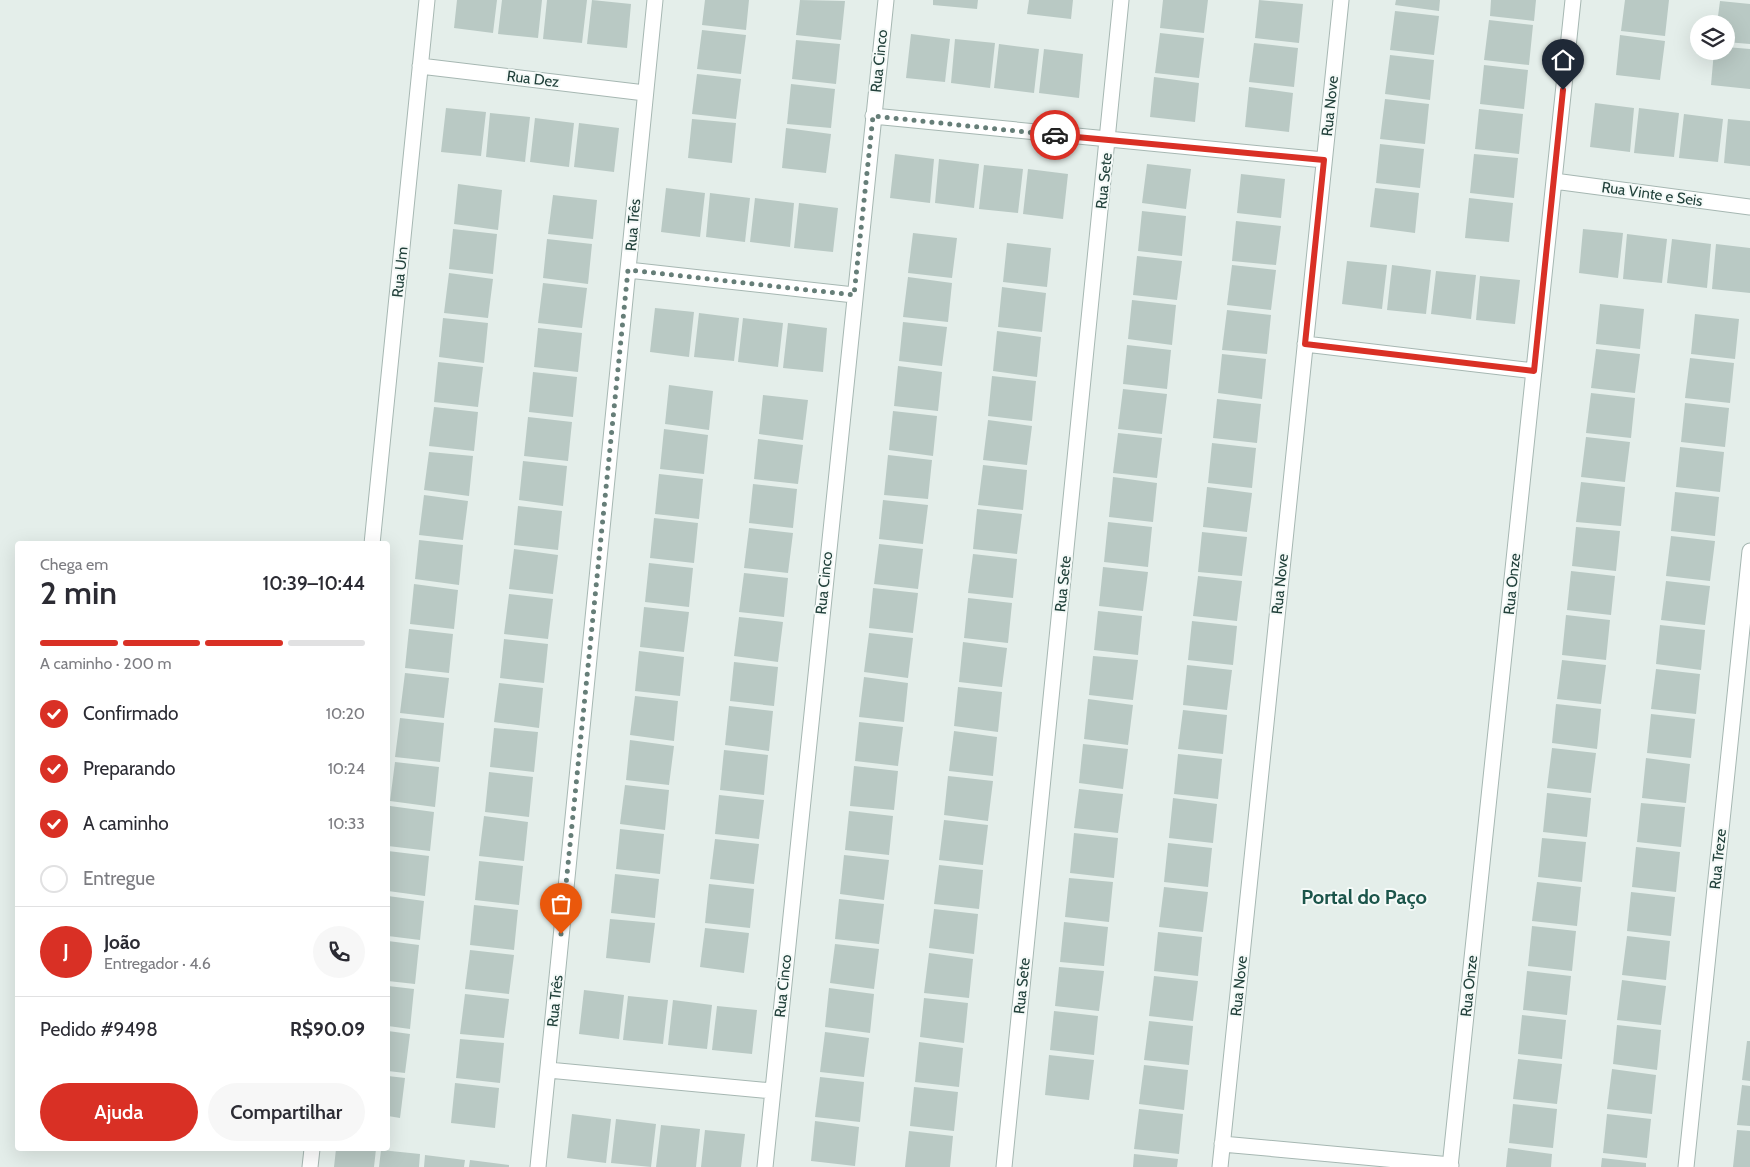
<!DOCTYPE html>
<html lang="pt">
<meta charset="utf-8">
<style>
body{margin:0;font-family:Cabin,sans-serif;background:#f7f7f7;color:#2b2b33;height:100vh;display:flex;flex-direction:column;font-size:19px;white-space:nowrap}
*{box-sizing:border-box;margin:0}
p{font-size:16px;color:#7c7c81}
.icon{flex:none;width:28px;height:28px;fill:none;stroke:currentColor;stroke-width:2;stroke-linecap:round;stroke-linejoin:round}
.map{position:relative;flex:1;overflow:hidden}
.sheet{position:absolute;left:15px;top:541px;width:375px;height:610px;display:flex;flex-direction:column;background:#fff;border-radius:5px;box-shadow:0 5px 20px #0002}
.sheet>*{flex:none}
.tools{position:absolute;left:1690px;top:15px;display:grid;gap:10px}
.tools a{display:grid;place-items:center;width:45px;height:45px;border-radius:50%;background:#fff;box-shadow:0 5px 20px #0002;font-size:25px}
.pin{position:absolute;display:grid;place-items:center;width:42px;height:42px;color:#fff;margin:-51px -21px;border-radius:50% 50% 50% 0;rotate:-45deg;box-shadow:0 0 5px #0007}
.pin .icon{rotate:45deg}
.courier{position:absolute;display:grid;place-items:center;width:50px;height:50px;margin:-25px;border:4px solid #d93025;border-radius:50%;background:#fff;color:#222;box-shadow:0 1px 6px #0007}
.overview em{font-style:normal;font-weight:600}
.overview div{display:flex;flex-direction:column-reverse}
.overview{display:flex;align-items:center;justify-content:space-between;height:85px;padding:0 25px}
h1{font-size:32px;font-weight:600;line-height:38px}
.bar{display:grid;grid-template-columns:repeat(4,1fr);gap:8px 5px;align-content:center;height:60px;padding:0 25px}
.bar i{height:6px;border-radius:4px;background:#e1e1e2}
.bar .current{background:#d93025}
.bar p{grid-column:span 4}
.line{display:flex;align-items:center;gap:12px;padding:0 25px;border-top:1px solid #e1e1e2}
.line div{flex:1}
.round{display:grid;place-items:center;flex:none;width:52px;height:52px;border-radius:26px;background:#f7f7f7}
ol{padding:0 25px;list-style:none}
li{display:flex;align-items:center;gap:15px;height:55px}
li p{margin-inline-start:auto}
li .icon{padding:5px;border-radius:50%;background:#d93025;color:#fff;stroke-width:4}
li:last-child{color:#7c7c81}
li i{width:28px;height:28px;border:2px solid #e1e1e2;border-radius:50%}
.primary-button{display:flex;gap:10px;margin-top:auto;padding:10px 25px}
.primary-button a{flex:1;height:58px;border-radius:30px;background:#d93025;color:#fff;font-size:20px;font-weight:600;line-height:58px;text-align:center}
.primary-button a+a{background:#f7f7f7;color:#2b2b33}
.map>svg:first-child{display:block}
.building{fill:#b9c9c4}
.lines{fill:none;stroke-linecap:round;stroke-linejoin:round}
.street-casing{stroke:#a6b7b2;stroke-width:17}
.street{stroke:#fff;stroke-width:15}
.done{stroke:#667e78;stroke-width:5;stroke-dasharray:0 9}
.route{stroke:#d93025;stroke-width:6}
.labels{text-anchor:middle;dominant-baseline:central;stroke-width:4;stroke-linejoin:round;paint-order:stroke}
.street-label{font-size:15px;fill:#22413b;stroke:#f5faf8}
.district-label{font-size:20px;font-weight:bold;fill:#1c554b;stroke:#f5faf8}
</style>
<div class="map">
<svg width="1750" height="1167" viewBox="0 0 1750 1167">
<rect width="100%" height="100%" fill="#e4eeea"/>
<!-- building -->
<path class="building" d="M457,0H497L493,33L454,28Z
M502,0H542L538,38L498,34Z
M547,0H587L582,43L543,39Z
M592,0L631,4L627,48L587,44Z
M705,0H749L746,30L702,25Z
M800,0L845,1L841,40L796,35Z
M933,0H978L977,9L933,5Z
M1029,0H1073L1071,19L1027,14Z
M1163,0H1208L1204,33L1160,28Z
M1259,0L1303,4L1299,43L1255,38Z
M1396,0H1440L1439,11L1395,5Z
M1491,0H1536L1534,21L1490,16Z
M1625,0H1669L1665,36L1621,31Z
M1720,1L1750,4V44L1726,42V24H1717Z
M1395,11L1439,16L1434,55L1390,50Z
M1489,20L1533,25L1529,65L1484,60Z
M702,30L746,35L741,74L697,69Z
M1160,33L1204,38L1199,78L1155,73Z
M911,34L950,39L945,82L906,78Z
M1620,35L1665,41L1660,80L1616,75Z
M955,39L995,43L990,88L951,83Z
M796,40L840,44L836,84L792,79Z
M1254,43L1298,48L1294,87L1249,82Z
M999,44L1039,49L1034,93L994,88Z
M1726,47L1750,49V89L1711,85L1714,51H1726Z
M1044,49L1083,54L1079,98L1039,93Z
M1390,55L1434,60L1430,100L1385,94Z
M1484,65L1528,70L1524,109L1480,104Z
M697,74L741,79L736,119L692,114Z
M1154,77L1199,83L1195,122L1150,117Z
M791,84L835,89L831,128L787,124Z
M1249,87L1293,93L1289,132L1245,127Z
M1385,99L1429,104L1425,144L1380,139Z
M1595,103L1634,108L1630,152L1590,147Z
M446,108L486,112L481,156L441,152Z
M1639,108L1679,113L1674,157L1634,153Z
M1479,109L1523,114L1519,154L1475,149Z
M490,113L530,117L525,162L486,157Z
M1684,114L1723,119L1718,162L1679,158Z
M535,118L574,123L569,167L530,162Z
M692,119L736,123L732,163L688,158Z
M1728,119L1750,121V166L1724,163Z
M579,123L619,128L614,172L574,167Z
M786,128L831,134L826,173L782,168Z
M1380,144L1424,149L1420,188L1376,183Z
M895,154L934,159L930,203L890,198Z
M1474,154L1518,158L1514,198L1470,193Z
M939,159L979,164L974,208L935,203Z
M1147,164L1191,169L1186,209L1142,203Z
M984,165L1023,169L1018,213L979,209Z
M1028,169L1068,174L1063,219L1023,214Z
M1241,174L1285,179L1281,218L1237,213Z
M458,184L502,190L498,230L454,224Z
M666,188L705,193L700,237L661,232Z
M1375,188L1419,193L1415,233L1370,227Z
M710,193L750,198L745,242L706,237Z
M553,195L597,200L593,239L548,234Z
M755,198L794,203L790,247L750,242Z
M1469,198L1513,203L1509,242L1465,238Z
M799,203L838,208L833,252L794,248Z
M1142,211L1186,216L1182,256L1138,251Z
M1236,221L1281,226L1276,265L1232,261Z
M453,229L497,234L493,274L449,269Z
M1583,229L1623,233L1618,278L1579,273Z
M913,233L957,238L952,278L908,273Z
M1627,234L1667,239L1662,283L1623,279Z
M547,239L592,244L588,284L543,278Z
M1672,239L1711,244L1707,288L1667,283Z
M1007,243L1051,248L1047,287L1003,282Z
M1716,244L1750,248V293L1712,289Z
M1137,256L1182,261L1177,300L1133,295Z
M1347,261L1387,265L1382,309L1342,304Z
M1232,265L1276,270L1271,310L1227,305Z
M1392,265L1431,270L1426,314L1387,310Z
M1436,271L1476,275L1471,319L1431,314Z
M449,273L493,279L488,318L444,313Z
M1480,276L1520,280L1515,324L1476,320Z
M908,277L952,283L948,322L903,317Z
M543,283L587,288L582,328L538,323Z
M1002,287L1046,293L1042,332L998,327Z
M1132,300L1176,305L1172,345L1128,339Z
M1600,304L1644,309L1640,349L1596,344Z
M655,308L694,312L689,357L650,352Z
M1227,310L1271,315L1267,354L1222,350Z
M699,313L739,318L734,361L694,357Z
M1695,314L1739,319L1735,359L1691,354Z
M443,318L488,323L484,363L439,357Z
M743,318L783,323L778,367L738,362Z
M903,322L947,327L942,366L899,361Z
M788,323L827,328L823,372L783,368Z
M538,328L582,333L578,372L534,367Z
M997,331L1041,337L1037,377L993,371Z
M1127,345L1171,350L1167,389L1123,384Z
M1596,349L1640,354L1635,393L1591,388Z
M1222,354L1266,359L1262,399L1218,393Z
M1690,358L1734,363L1730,403L1685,398Z
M438,362L483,367L478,407L434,402Z
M898,366L942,372L938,411L894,406Z
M533,372L577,377L573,417L529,412Z
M992,376L1036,381L1032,421L988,416Z
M669,385L713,391L709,430L665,424Z
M1123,389L1167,394L1162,434L1118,429Z
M1591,393L1635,398L1631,438L1586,433Z
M763,395L808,400L803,440L759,434Z
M1217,399L1261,404L1257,443L1213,438Z
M1685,403L1729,408L1725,447L1681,442Z
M434,407L478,412L474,451L429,446Z
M893,411L937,416L933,456L889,450Z
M528,417L572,422L568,461L524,456Z
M988,420L1032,426L1027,465L983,460Z
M664,429L708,435L704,474L660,469Z
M1118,433L1162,438L1157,478L1113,473Z
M1586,437L1630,442L1625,482L1581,477Z
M758,439L803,445L798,484L754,479Z
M1212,443L1256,448L1252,488L1208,483Z
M1680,447L1724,452L1720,492L1676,487Z
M429,452L473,456L469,496L424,490Z
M888,455L932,460L928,499L884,495Z
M523,461L567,466L563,506L519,500Z
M983,465L1027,470L1023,510L978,505Z
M659,474L703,479L699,519L655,514Z
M1113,477L1157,483L1153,522L1109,517Z
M1581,482L1625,487L1621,526L1576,522Z
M753,484L797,489L793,528L749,523Z
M1207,487L1252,493L1247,532L1203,527Z
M1675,492L1719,497L1715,536L1671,531Z
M424,495L468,501L463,540L419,535Z
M883,500L928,505L923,544L879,539Z
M518,506L562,511L558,550L514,545Z
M977,509L1022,514L1017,554L973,549Z
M654,518L698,523L694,563L650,558Z
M1108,522L1152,527L1148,567L1104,562Z
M1576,527L1620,531L1616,571L1572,566Z
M749,528L793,533L788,573L744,568Z
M1202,532L1247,537L1242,576L1198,572Z
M1671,536L1715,541L1710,581L1666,576Z
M419,540L463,545L459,585L415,579Z
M879,544L923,549L918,589L874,584Z
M514,549L558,555L553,594L509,589Z
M973,554L1017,559L1013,598L968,593Z
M649,563L693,568L689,607L645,602Z
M1103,567L1148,572L1143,611L1099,606Z
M1571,571L1615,576L1611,615L1567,610Z
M744,573L788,578L784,617L739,612Z
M1198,576L1242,581L1237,621L1193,616Z
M1666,581L1710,586L1705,625L1661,620Z
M414,584L458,590L454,629L410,624Z
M873,588L918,593L913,633L869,628Z
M509,594L553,599L548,639L504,634Z
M968,598L1012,603L1008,643L964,638Z
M644,607L689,612L684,652L640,647Z
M1098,611L1142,616L1138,655L1094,650Z
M1566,615L1610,620L1606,660L1562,655Z
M739,617L783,622L778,662L734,656Z
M1192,621L1237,626L1233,665L1188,660Z
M1660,625L1705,630L1701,670L1656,664Z
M409,629L453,634L449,673L405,668Z
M869,633L913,638L908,678L864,672Z
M504,639L548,644L544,683L500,678Z
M963,642L1007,648L1002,687L959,682Z
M639,651L684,657L680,696L635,691Z
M1093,656L1138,660L1133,700L1089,695Z
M1562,660L1606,665L1601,704L1557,699Z
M734,662L778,667L774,706L730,701Z
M1187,665L1232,670L1227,710L1183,705Z
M1656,669L1700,674L1696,714L1651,709Z
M405,673L449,678L444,718L400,713Z
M864,677L908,683L904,722L859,717Z
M499,683L543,688L539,728L494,722Z
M958,687L1002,692L998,732L954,726Z
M635,696L678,701L674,741L630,735Z
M1088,699L1133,705L1128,745L1084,739Z
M1556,704L1601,709L1597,749L1552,743Z
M729,706L773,711L769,751L725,745Z
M1183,710L1227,715L1223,754L1178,749Z
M1651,714L1695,719L1691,758L1647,753Z
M400,718L444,723L440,762L395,757Z
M859,722L903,727L898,766L855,761Z
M494,728L538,732L534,772L490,767Z
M954,731L997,737L993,776L949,771Z
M630,740L674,746L669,785L626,780Z
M1083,744L1128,749L1123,789L1079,783Z
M1552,748L1596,753L1591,793L1547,788Z
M724,750L768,755L764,795L720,790Z
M1178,754L1222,759L1218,799L1174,794Z
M1646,758L1690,764L1686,803L1642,798Z
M395,762L439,767L435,807L390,801Z
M854,766L898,771L894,810L850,806Z
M489,772L533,777L529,817L485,812Z
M948,776L993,781L988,821L944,815Z
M625,785L669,790L665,830L620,824Z
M1079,789L1123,794L1118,833L1074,828Z
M1547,793L1591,798L1587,837L1543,832Z
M719,795L764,800L759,839L715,834Z
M1173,798L1217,804L1213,843L1169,838Z
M1641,803L1685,807L1681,847L1637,842Z
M390,806L434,812L430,851L388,846Z
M849,811L893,816L889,855L845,850Z
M484,816L528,822L524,861L479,856Z
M944,820L988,825L983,865L939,860Z
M620,829L664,834L660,874L616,869Z
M1074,833L1118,838L1114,878L1070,873Z
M1542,838L1586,842L1582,882L1538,877Z
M715,839L759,844L754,884L710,879Z
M1168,843L1212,848L1208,887L1164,882Z
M1636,847L1680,852L1676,892L1632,887Z
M388,851L429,856L425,896L388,891Z
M844,855L889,860L884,900L840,894Z
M479,861L523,866L519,905L475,900Z
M939,865L983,870L979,909L934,904Z
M615,874L659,879L655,918L611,913Z
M1069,878L1113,882L1109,922L1065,917Z
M1537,882L1581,887L1577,926L1532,921Z
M709,884L754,889L750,928L705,923Z
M1164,887L1208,892L1203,932L1159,927Z
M1631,892L1675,897L1671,936L1627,931Z
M388,896L424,901L420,940L388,936Z
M839,899L884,904L879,944L835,939Z
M474,905L518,910L514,950L470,945Z
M934,909L978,914L974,954L929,948Z
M610,919L655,923L650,963L606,958Z
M1064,922L1108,927L1104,966L1060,962Z
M1532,926L1576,931L1572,971L1528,966Z
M705,928L749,933L744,973L700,967Z
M1158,932L1202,937L1198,976L1154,971Z
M1627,936L1670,941L1666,980L1622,975Z
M388,941L419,945L415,984L388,981Z
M835,944L879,949L874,989L830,983Z
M470,950L514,955L509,994L465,989Z
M929,953L973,959L969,998L924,993Z
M1059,967L1104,971L1099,1011L1055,1006Z
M1527,971L1571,976L1567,1015L1523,1010Z
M1154,976L1198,981L1193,1021L1149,1016Z
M1622,980L1666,986L1661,1025L1617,1020Z
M388,986L414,989L410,1029L388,1026Z
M829,988L874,994L870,1033L825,1027Z
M584,990L624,995L619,1039L579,1034Z
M465,994L509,999L504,1038L460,1034Z
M628,996L668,1000L663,1044L623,1040Z
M924,998L968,1003L964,1043L920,1037Z
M673,1000L712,1005L707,1049L668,1045Z
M717,1006L757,1010L752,1054L712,1050Z
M1054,1011L1098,1016L1094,1055L1050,1050Z
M1522,1015L1566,1020L1562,1059L1518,1054Z
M1149,1021L1193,1026L1189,1065L1144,1060Z
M1617,1025L1661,1030L1657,1070L1613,1064Z
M388,1031L410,1034L405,1073L388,1071Z
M825,1032L869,1038L864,1077L820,1072Z
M460,1039L504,1043L500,1083L456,1078Z
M1747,1041H1750V1081L1742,1080Z
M919,1042L963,1048L959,1087L915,1082Z
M1049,1055L1094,1060L1089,1100L1045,1095Z
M1518,1059L1562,1064L1557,1104L1513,1099Z
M1144,1065L1188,1070L1184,1110L1139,1104Z
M1612,1069L1656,1075L1652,1114L1607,1109Z
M388,1076L405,1078L400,1118L388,1116Z
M820,1077L864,1082L860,1122L815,1117Z
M455,1083L499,1088L495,1128L451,1123Z
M1742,1085L1750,1086V1126L1737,1125Z
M914,1087L958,1092L954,1131L910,1126Z
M1513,1104L1557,1109L1553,1148L1509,1143Z
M1139,1109L1183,1114L1179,1154L1134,1149Z
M572,1114L611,1119L606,1163L567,1158Z
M1607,1114L1651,1119L1647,1158L1603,1153Z
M616,1119L656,1124L651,1167L611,1163Z
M815,1121L859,1127L855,1166L811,1161Z
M661,1125L700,1129L696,1167H656Z
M705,1130L745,1134L741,1167H701Z
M1737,1130L1750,1131V1167H1733Z
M909,1131L953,1136L950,1167H905Z
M1508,1148L1552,1154L1551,1167H1506Z
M336,1149H376L374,1167H334Z
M381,1150L420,1154L419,1167H379Z
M1134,1154L1178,1159L1177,1167H1133Z
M425,1155L465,1160L464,1167H424Z
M1602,1158L1646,1163V1167H1601Z
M470,1160L509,1165V1167H469Z"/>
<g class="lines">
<defs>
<path id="street" d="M420,66L645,93
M873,116L1324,160
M1554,181L1750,207
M628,270L854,295
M1305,344L1534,371
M372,544L427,0
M548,1070L772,1091
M1222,1144L1451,1165
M310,1167L312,1149
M538,1167L655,0
M765,1167L886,0
M1004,1167L1121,0
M1220,1167L1341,0
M1450,1167L1573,0
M1686,1167L1750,551"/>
</defs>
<!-- street casing -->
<use href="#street" class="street-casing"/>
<!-- street -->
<use href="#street" class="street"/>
</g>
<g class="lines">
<!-- done -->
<path class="done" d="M561,934L628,270L854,295L873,116L1055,135"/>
<!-- route -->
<path class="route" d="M1055,135L1324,160L1305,344L1534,371L1563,90"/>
</g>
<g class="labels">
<!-- street labels -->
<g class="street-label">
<text transform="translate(879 61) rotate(-84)">Rua Cinco</text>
<text transform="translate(533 79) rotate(7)">Rua Dez</text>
<text transform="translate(1330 106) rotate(-84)">Rua Nove</text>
<text transform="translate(1104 181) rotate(-84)">Rua Sete</text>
<text transform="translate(1652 194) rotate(8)">Rua Vinte e Seis</text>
<text transform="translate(633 225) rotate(-85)">Rua Três</text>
<text transform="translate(400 272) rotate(-84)">Rua Um</text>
<text transform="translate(824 583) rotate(-84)">Rua Cinco</text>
<text transform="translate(1063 584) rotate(-84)">Rua Sete</text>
<text transform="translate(1280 584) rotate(-84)">Rua Nove</text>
<text transform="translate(1512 584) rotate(-84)">Rua Onze</text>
<text transform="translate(1718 859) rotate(-84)">Rua Treze</text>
<text transform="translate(783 986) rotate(-84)">Rua Cinco</text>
<text transform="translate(1022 986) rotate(-84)">Rua Sete</text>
<text transform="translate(1239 986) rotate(-84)">Rua Nove</text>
<text transform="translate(1469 986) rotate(-84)">Rua Onze</text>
<text transform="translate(555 1001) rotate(-84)">Rua Três</text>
</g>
<!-- district labels -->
<g class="district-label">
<text x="1364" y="897">Portal do Paço</text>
</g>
</g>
</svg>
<div class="tools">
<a><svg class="icon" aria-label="layers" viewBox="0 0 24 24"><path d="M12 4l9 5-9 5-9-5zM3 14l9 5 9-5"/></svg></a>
</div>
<div class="pin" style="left:561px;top:934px;background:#ea580c"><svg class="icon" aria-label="bag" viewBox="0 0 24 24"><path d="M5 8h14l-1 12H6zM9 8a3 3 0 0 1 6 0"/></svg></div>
<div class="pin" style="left:1563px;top:90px;background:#1f2937"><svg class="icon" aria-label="home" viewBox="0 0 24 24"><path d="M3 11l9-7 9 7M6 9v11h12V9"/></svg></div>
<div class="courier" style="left:1055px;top:135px"><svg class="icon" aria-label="car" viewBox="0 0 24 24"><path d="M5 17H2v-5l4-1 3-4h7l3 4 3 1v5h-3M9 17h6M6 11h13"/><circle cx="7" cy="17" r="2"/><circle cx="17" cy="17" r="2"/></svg></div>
<section class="sheet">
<div class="overview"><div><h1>2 min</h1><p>Chega em</p></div><em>10:39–10:44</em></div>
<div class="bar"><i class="current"></i><i class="current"></i><i class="current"></i><i></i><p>A caminho · 200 m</p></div>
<ol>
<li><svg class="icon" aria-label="check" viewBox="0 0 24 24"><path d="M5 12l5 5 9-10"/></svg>Confirmado<p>10:20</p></li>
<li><svg class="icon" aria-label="check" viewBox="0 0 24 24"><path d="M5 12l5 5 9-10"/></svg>Preparando<p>10:24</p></li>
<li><svg class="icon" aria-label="check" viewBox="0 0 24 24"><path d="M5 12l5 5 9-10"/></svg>A caminho<p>10:33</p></li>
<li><i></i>Entregue</li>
</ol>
<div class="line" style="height:90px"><b class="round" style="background:#d93025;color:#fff">J</b><div><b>João</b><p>Entregador · 4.6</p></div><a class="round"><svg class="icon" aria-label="phone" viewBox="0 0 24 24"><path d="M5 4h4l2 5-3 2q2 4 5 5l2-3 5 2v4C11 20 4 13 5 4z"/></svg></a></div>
<div class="line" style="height:65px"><div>Pedido #9498</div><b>R$90.09</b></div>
<div class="primary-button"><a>Ajuda</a><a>Compartilhar</a></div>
</section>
</div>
